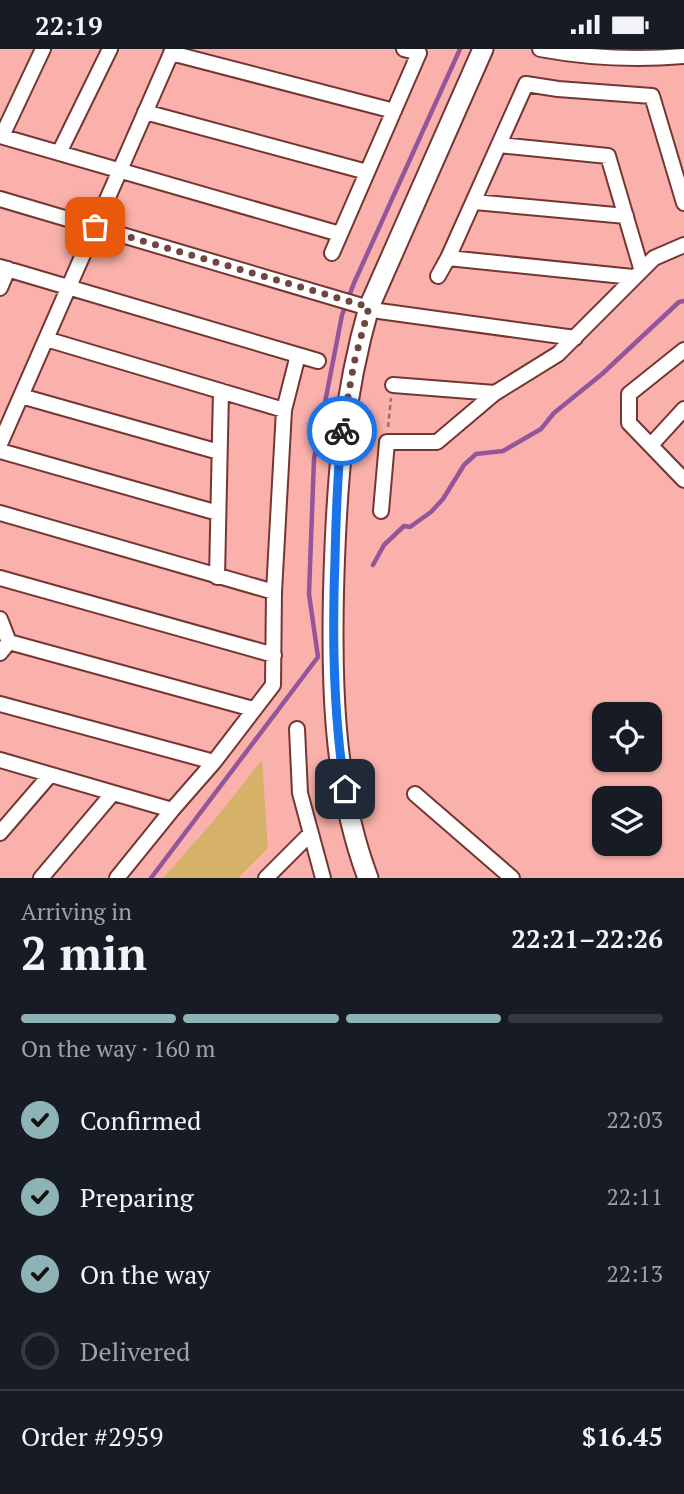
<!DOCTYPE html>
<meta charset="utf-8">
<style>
body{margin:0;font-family:"PT Serif",serif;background:#20242c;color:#f1f3f6;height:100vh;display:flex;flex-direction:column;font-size:26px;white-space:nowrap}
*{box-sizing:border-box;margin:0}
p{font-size:23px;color:#9ea1a6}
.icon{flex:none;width:38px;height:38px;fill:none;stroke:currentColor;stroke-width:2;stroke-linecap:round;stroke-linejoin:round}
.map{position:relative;height:829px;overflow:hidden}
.sheet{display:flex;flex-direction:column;background:#171b24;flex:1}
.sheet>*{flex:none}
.controls{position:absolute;left:592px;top:653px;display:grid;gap:14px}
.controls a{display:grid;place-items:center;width:70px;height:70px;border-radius:14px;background:#171b24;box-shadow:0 2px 5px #0004;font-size:35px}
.pin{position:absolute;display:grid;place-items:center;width:60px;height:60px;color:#fff;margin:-30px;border-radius:14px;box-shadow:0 4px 10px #0006}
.courier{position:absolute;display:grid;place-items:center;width:70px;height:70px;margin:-35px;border:5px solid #1a73e8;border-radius:50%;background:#fff;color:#222;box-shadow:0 2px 9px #0007}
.headline em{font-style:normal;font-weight:700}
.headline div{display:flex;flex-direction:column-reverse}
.headline{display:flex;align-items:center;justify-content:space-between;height:119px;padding:0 21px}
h1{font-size:46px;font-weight:700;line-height:52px}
.bar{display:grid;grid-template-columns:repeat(4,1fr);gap:10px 7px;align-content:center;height:84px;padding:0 21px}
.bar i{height:9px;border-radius:5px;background:#363941}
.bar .active{background:#8eb3b7}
.bar p{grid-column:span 4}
.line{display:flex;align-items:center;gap:18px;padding:0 21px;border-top:2px solid #363941}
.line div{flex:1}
ol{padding:0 21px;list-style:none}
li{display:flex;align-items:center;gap:21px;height:77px}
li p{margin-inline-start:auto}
li .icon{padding:7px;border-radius:50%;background:#8eb3b7;color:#111;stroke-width:4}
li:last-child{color:#9ea1a6}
li i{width:38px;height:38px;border:4px solid #363941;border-radius:50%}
.status{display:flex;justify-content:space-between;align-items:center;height:49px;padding:0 35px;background:#171b24;direction:ltr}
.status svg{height:19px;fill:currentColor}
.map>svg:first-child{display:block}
.green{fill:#d6b269}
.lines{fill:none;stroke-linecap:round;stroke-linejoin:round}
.stream{stroke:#94559b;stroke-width:4.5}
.street-casing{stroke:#743634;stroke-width:18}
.secondary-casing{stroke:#743634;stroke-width:23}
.path{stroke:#a26c69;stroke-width:2.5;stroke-dasharray:5 3.5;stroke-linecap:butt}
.street{stroke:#fff;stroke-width:14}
.secondary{stroke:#fff;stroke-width:19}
.done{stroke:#704643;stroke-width:7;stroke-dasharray:0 12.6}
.route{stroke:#1a73e8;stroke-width:9}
</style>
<div class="status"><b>22:19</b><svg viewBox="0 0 49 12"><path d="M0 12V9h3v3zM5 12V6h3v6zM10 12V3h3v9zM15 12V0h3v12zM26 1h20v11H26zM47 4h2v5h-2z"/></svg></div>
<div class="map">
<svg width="684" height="829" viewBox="0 0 684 829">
<rect width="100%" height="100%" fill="#fab1ac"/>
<!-- green -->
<path class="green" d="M262,711L268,799L238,829H163L216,769Z"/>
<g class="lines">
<!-- stream -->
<path class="stream" d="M373,516L384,496L404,477L410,478L431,463L443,450L464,416L476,405L503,402L541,380L554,364L602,325L679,253L684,252
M151,829L318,608L309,545L314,410L342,266L354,234L460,0"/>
<defs>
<path id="street" d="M540,0C588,9 636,11 684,7
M171,4L394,62
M145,63L367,123
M0,87L340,185
M2,87L43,0
M499,96L608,107L641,219
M59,104L110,0
M0,150L379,262L575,289
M474,153L626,167
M332,204L419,4L404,0
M448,209L633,228
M0,218L318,312
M438,227L448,209L526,35L558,40L652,47L684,154
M0,239L8,220
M46,290L284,361
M684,301L629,345V374L684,431
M393,336L495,344
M21,347L219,403
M0,395L173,0
M651,396L684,360
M0,402L218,464
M381,462L387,393H437L495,344L558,305L654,209L684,196
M0,464L274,543
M217,528L221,342
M0,529L274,606
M0,570L9,593
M9,593L253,660
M0,604L9,593
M0,655L214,713
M297,680L300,744L323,829
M0,711L172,761
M415,745L512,829
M0,784L50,726
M41,829L113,744
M117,829L172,761L214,713L273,636L274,543L284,361L298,306
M266,829L310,785"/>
<path id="secondary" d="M368,829C332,734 331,626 334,525C337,431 343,349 369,258L483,0"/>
</defs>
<!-- street casing -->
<use href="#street" class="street-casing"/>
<!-- secondary casing -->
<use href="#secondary" class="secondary-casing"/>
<!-- path -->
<path class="path" d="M388,378L391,349"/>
<!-- street -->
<use href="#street" class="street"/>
<!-- secondary -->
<use href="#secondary" class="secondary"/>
</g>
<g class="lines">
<!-- done -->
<path class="done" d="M95,178L369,258L354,314L342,382"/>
<!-- route -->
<path class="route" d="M342,382C337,425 336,468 335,510C332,587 333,664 345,740"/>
</g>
</svg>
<div class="controls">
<a><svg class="icon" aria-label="locate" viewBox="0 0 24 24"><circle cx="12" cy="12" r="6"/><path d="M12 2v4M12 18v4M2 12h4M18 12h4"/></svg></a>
<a><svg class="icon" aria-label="layers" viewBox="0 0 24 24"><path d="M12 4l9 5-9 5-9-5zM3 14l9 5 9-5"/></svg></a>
</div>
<div class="pin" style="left:95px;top:178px;background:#ea580c"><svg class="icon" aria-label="bag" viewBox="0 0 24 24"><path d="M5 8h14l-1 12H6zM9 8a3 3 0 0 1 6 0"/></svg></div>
<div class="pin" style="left:345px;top:740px;background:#1f2937"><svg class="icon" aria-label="home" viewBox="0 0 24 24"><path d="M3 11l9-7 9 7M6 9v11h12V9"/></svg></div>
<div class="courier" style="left:342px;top:382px"><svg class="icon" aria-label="bike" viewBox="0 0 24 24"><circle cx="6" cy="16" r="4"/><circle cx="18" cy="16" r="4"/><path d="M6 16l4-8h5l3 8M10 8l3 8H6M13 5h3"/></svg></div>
</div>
<section class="sheet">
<div class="headline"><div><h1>2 min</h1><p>Arriving in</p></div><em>22:21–22:26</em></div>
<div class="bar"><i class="active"></i><i class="active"></i><i class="active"></i><i></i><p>On the way · 160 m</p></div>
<ol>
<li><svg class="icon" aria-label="check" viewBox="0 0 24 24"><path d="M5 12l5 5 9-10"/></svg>Confirmed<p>22:03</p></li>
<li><svg class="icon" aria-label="check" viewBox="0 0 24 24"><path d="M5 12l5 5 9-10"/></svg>Preparing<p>22:11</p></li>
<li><svg class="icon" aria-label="check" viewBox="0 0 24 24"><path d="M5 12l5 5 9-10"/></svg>On the way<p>22:13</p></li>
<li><i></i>Delivered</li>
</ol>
<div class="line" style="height:91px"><div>Order #2959</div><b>$16.45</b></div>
</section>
